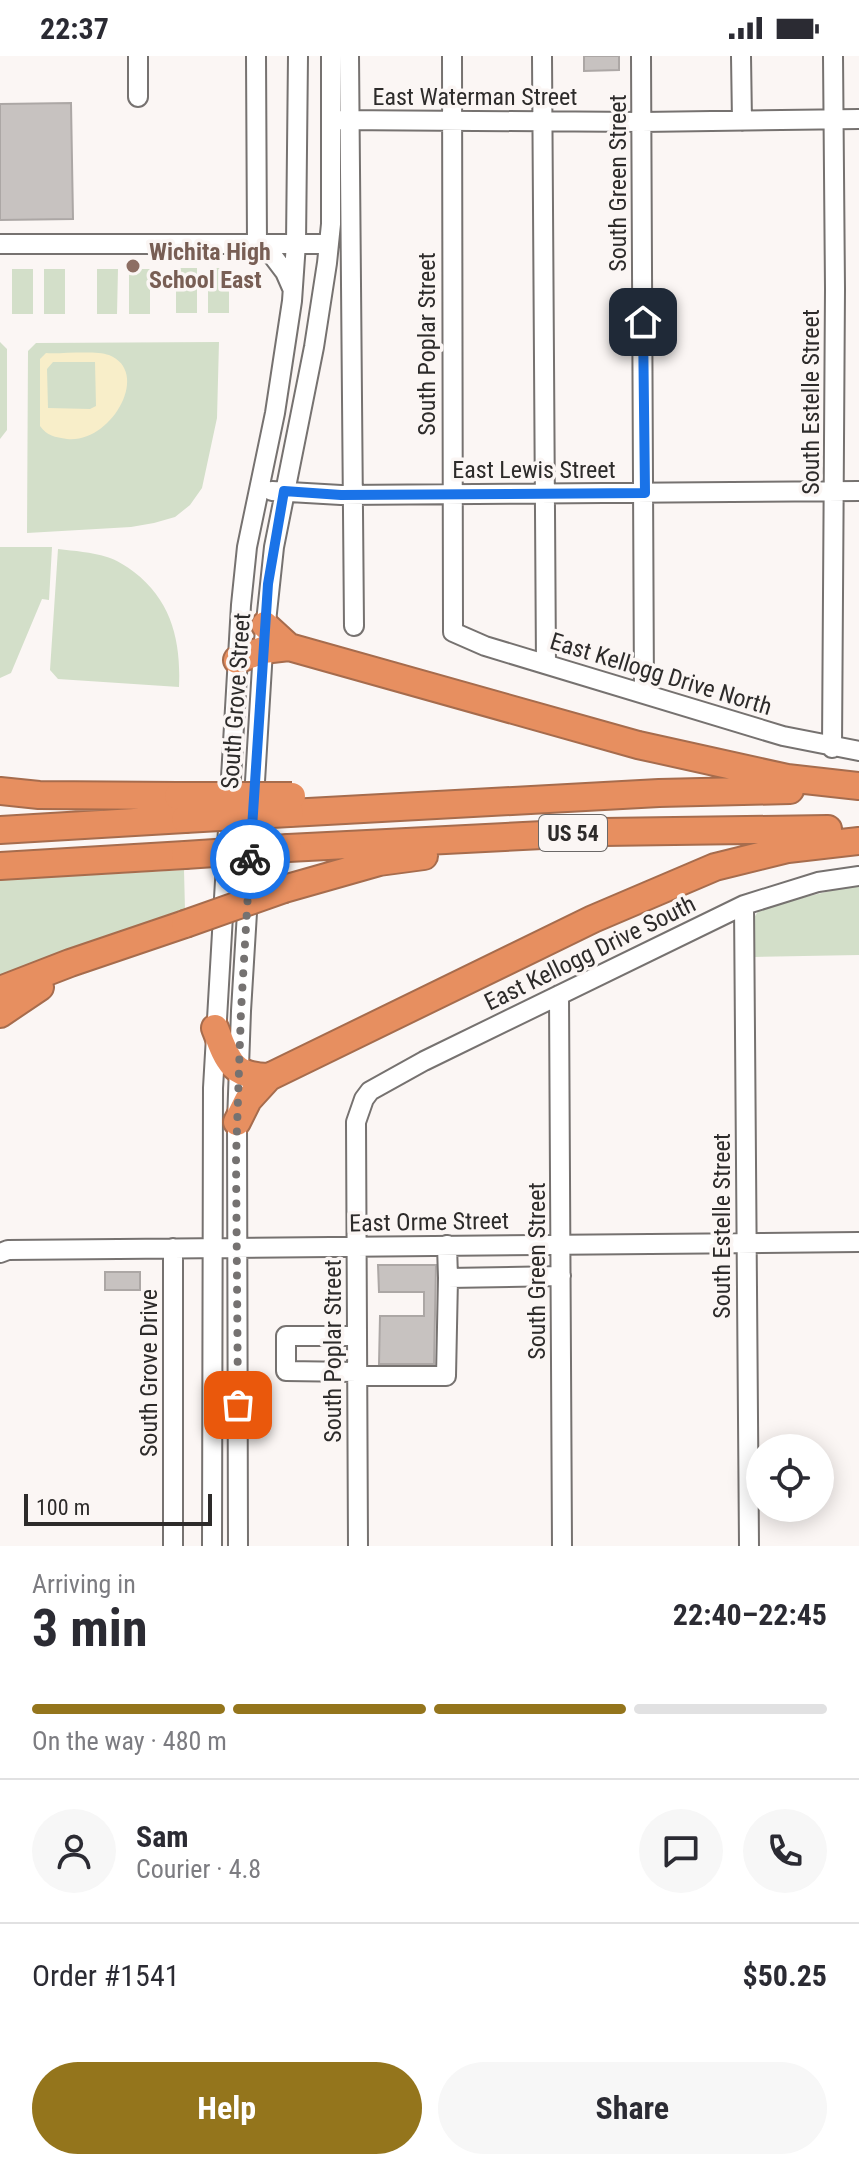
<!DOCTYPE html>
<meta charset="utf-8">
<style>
body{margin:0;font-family:"Roboto Condensed",sans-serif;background:#f7f7f7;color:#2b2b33;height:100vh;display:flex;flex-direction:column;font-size:30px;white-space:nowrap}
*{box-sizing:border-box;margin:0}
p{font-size:26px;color:#7c7c81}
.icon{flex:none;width:44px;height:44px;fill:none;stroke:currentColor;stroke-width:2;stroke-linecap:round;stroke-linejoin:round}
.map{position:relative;height:1490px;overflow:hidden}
.side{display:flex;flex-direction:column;background:#fff;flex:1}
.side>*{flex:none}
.tools{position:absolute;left:746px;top:1378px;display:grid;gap:16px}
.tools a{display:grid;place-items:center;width:88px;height:88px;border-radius:50%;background:#fff;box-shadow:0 4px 20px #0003;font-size:40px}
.scale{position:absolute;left:24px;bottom:20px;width:188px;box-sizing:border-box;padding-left:8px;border:4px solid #2d2b2a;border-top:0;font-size:22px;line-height:28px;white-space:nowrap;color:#2d2b2a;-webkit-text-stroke:6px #fbf6f4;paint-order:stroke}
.pin{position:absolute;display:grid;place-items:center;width:68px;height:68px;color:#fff;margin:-34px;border-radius:16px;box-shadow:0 4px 12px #0006}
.courier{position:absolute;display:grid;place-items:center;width:80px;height:80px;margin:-40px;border:6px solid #1a73e8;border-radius:50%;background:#fff;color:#222;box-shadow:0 2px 10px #0007}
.headline em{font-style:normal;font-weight:700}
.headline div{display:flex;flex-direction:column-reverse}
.headline{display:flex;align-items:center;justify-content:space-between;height:136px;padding:0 32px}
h1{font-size:52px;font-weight:700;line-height:60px}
.bar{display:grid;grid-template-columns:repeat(4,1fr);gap:12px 8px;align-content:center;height:96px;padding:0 32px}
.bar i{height:10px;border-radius:6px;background:#e1e1e2}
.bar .on{background:#94751c}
.bar p{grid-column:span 4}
.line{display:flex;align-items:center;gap:20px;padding:0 32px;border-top:2px solid #e1e1e2}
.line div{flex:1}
.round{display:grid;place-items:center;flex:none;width:84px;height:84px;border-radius:42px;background:#f7f7f7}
.primary-button{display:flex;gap:16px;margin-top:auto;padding:16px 32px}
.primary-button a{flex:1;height:92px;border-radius:48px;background:#94751c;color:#fff;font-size:32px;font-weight:700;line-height:92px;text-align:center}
.primary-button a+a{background:#f7f7f7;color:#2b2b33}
.status{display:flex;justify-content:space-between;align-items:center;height:56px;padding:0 40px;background:#fff;direction:ltr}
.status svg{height:22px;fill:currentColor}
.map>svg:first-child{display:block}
.green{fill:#d3dfc9}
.sand{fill:#f8eec9;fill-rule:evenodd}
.building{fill:#c7c2c0;stroke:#aca7a5;stroke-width:2}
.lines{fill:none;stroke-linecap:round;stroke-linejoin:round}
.minor-casing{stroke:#767270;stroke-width:22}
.highway-casing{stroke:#a66c4d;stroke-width:30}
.minor{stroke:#fff;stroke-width:18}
.highway{stroke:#e78f60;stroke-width:26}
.highway-bridge-casing{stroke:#a66c4d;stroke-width:30;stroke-linecap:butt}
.highway-bridge{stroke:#e78f60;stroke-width:26}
.done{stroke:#757271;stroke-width:8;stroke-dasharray:0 14.4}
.route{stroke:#1a73e8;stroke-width:10}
.education-dot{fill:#8d6e63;stroke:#fbf6f4;stroke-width:3}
.labels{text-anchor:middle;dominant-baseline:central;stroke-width:7;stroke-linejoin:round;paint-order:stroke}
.shield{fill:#fbf6f4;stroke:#6b6867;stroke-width:2}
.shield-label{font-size:22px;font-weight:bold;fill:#2d2b2a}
.street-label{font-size:24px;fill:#2d2b2a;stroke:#fbf6f4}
.education-label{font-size:24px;font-weight:bold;fill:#785e54;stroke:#fbf6f4;text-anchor:start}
</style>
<div class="status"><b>22:37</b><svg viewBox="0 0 49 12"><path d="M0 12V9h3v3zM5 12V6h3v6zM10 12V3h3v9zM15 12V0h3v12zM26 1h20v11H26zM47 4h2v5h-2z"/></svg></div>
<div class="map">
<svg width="859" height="1490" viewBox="0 0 859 1490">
<rect width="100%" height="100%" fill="#fbf6f4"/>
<!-- green -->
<path class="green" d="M176,212H197V257H176Z
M208,212H229V257H208Z
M12,213H33V258H12Z
M44,213H65V258H44Z
M97,213H118L117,258H97Z
M129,213H150V258H129Z
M0,286L7,293V374L0,383Z
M219,286L217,362L202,432L190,449L175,461L154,467L131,471L27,477L28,295L36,287Z
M0,491H52L49,544L42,543L11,617L0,622Z
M58,493C75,495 91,496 107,501C117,504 126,510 134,516C172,545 181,586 179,631L58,623L50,614Z
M184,814L185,854L0,921V824Z
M859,828V899L754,901V862L760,852Z"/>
<!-- sand -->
<path class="sand" d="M46,297C62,298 95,294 109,299C152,316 111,388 67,383C55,381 47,380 40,370V303ZM53,306H95L96,350L90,353L48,352L47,313Z"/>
<!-- building -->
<path class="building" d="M584,0H619V14L584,15Z
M71,47L73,163L0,164V48Z
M378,1209H436L434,1308H379L380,1260H424V1236H379Z
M105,1216H140V1234H105Z"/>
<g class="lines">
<defs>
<path id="minor" d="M138,0V41
M256,0L257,187
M349,0L354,570
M452,0L453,576L485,590L783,680L859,695
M542,0L546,608
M641,0L644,637
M741,0L742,65
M338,64L642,66L859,63
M263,187L285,216L292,232
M0,188H329
M272,435L341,439L859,435
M832,692L835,233L833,0
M744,849L749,1490
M559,939L562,1490
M447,1189L448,1222L561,1220
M0,1197L8,1194L859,1186
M357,1280H286V1315L357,1316
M357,1320H446L448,1222
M173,1490V1192
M212,1490L213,1032L241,549L247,491L275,357L292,245L296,187L298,0
M238,1490L237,1066L241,955L263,594L274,491L314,291L327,207L331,168V0
M358,1490L356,1066L364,1043L370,1035L424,1005L744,849L818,826L859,820"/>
<path id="highway" d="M265,569L289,591
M237,604L263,594L289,591L638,689L787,722L859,730
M0,735L39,739L178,740
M290,757L659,737L790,734
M0,774L185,763
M288,792L603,776L828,773
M0,810L185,799
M284,833L379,806L424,800
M0,934L70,907L185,868
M0,958L40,931
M215,972C227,1004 232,1021 269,1021L593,863L715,811L788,793L859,785
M237,1066L248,1044L269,1021"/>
</defs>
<!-- minor casing -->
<use href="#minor" class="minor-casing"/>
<!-- highway casing -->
<use href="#highway" class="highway-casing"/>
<!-- minor -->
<use href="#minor" class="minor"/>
<!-- highway -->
<use href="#highway" class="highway"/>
<defs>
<path id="highway-bridge" d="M178,740H292
M185,763L290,757
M185,799L288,792
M185,868L284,833"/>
</defs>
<!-- highway-bridge casing -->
<use href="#highway-bridge" class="highway-bridge-casing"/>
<!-- highway-bridge -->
<use href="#highway-bridge" class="highway-bridge"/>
</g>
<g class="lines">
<!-- done -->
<path class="done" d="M238,1349L236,1102L241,955L250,803"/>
<!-- route -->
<path class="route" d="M250,803L268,528L284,435L341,439L645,437L643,266"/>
</g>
<!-- markers -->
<circle class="education-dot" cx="133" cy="210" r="8"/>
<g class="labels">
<!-- shield labels -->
<rect class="shield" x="539" y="759" width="68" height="36" rx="6"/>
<g class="shield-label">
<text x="573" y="777">US 54</text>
</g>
<!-- street labels -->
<g class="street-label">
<text x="475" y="41">East Waterman Street</text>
<text transform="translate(618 127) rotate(-90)">South Green Street</text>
<text transform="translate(427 288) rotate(-90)">South Poplar Street</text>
<text transform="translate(811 346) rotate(-90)">South Estelle Street</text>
<text x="534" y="414">East Lewis Street</text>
<text transform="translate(661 618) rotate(17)">East Kellogg Drive North</text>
<text transform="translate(236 645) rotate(-86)">South Grove Street</text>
<text transform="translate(590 897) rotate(-26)">East Kellogg Drive South</text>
<text transform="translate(429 1166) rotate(-1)">East Orme Street</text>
<text transform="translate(722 1170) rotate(-90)">South Estelle Street</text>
<text transform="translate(537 1215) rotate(-90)">South Green Street</text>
<text transform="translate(333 1295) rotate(-90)">South Poplar Street</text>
<text transform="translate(149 1317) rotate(-90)">South Grove Drive</text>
</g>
<!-- education labels -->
<g class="education-label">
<text x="149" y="196">Wichita High<tspan x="149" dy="28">School East</tspan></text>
</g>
</g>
</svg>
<div class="tools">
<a><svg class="icon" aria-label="locate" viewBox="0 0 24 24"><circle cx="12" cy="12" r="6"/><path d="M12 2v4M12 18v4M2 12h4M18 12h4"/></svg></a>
</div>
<div class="scale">100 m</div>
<div class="pin" style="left:238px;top:1349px;background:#ea580c"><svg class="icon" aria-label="bag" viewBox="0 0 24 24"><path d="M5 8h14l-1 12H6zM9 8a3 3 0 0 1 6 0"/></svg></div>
<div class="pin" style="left:643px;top:266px;background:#1f2937"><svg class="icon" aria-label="home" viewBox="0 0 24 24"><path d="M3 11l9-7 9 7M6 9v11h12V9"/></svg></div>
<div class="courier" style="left:250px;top:803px"><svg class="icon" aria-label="bike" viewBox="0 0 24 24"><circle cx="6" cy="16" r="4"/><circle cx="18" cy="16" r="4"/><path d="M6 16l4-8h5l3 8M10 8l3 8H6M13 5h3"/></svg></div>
</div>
<section class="side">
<div class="headline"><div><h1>3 min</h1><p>Arriving in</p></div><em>22:40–22:45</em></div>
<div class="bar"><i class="on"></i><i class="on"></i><i class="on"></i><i></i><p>On the way · 480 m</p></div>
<div class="line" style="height:144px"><a class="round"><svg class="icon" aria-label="person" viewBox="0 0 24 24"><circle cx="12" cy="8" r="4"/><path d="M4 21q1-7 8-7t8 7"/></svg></a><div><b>Sam</b><p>Courier · 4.8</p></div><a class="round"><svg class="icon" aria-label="chat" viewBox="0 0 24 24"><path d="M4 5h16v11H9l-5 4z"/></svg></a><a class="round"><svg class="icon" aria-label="phone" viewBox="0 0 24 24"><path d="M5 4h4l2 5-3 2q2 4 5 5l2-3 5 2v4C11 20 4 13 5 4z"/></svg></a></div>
<div class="line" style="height:104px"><div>Order #1541</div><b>$50.25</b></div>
<div class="primary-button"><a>Help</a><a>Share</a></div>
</section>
